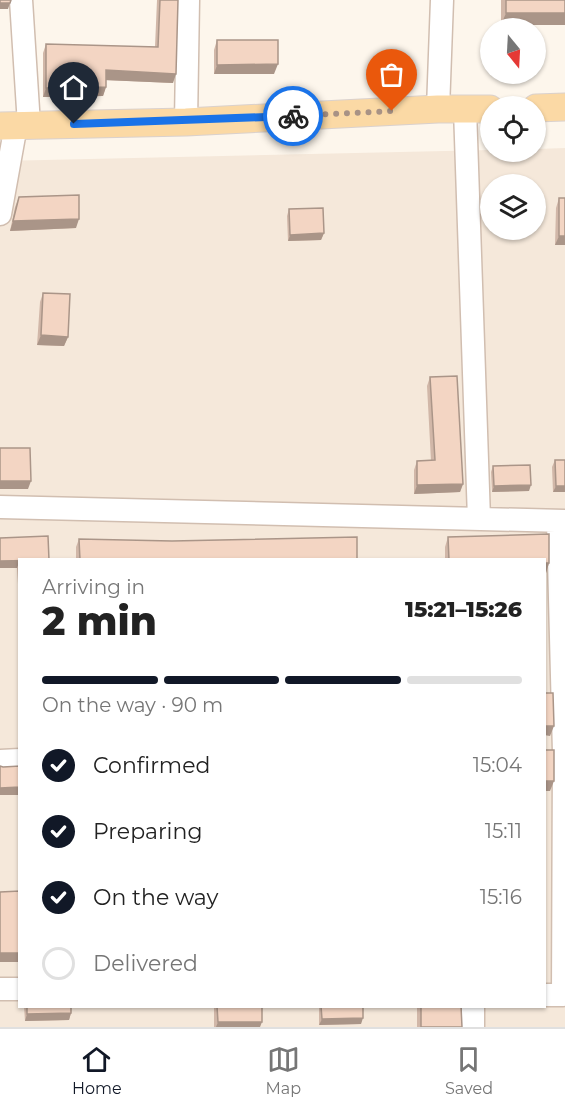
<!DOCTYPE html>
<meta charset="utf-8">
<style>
body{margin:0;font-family:Montserrat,sans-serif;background:#f6f6f6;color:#222;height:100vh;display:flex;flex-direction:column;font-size:22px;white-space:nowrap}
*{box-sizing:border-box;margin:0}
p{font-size:20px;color:#767676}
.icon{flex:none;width:33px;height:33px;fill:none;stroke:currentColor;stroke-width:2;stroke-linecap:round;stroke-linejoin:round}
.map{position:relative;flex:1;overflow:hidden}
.details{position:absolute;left:18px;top:558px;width:528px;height:450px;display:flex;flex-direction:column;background:#fff;border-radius:0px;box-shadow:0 2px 4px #0004}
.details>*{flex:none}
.needle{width:39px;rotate:162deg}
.buttons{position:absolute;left:480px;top:18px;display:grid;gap:12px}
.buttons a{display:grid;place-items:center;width:66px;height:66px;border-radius:50%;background:#fff;box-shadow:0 2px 4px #0004;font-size:30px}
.pin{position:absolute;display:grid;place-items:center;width:51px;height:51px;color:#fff;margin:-62px -26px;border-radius:50% 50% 50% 0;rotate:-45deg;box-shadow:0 0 6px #0007}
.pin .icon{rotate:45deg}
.courier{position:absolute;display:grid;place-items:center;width:60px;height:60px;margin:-30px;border:4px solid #1a73e8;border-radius:50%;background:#fff;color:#222;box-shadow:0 2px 8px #0007}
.head em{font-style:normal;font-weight:800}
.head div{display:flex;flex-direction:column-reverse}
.head{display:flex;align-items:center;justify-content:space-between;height:102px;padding:0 24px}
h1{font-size:39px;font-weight:800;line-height:45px}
.bar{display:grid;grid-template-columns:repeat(4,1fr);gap:9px 6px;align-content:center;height:72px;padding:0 24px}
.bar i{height:8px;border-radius:4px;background:#e0e0e0}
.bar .selected{background:#111827}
.bar p{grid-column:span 4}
ol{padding:0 24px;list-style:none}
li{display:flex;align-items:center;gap:18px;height:66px}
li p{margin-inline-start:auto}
li .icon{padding:6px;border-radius:50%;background:#111827;color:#fff;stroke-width:4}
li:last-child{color:#767676}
li i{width:33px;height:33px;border:3px solid #e0e0e0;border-radius:50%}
.menu{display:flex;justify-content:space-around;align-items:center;height:84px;border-top:2px solid #e0e0e0;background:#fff;font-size:16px;color:#767676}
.menu a{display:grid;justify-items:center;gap:3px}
.menu .selected{color:#111827}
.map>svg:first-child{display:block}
.residential{fill:#f5e8da;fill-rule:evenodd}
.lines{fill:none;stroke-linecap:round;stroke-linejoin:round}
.minor-casing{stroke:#d1beb0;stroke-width:25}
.major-casing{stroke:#dad1cd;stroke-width:29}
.minor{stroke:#fff;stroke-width:22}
.major{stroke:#fbd9a5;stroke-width:27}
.wall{fill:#d1b7a8}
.shaded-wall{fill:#aa9588}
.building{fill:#f3d5c3;stroke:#aa9588;stroke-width:1.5}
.done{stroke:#a89285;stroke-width:6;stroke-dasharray:0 10.8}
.route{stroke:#1a73e8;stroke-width:8}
</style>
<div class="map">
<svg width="565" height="1027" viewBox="0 0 565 1027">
<rect width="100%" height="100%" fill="#fdf6ec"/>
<!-- residential -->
<path class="residential" d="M565,148V1027H0V161L490,150L536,152V149ZM490,184H536V230H490ZM20,560H544V1006H20Z"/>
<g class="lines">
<defs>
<path id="minor" d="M21,0L29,125
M438,109L442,0
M465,109L479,519
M186,122L188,0
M0,214L16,125
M0,507L565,521
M0,761L20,760
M0,989H20
M544,995H563L564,753L558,521
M473,1006V1027"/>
<path id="major" d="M536,108L565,107
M0,126L186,122L438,109H490"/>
</defs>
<!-- minor casing -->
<use href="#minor" class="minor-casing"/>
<!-- major casing -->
<use href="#major" class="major-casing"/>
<!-- minor -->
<use href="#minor" class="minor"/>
<!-- major -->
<use href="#major" class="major"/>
</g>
<!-- wall -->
<path class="wall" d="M150,0H178L173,83L106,80V87L103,96L43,97V53L46,44L155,47L157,0Z
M501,0H565L501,25Z
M217,40L274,74H214V50Z
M19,197L76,228L10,231L15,207Z
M559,198L565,245H555L556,208Z
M289,209L324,233L321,240L288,241L287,216Z
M43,293L68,337L64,346L37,345L40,302Z
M430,377L463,484L460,492L414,494V470L417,461H431L427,386Z
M555,460H565V492H553L552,467Z
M493,466L529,491L492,492L491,472Z
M549,534V563L546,573H544V560H445V547L448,537Z
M0,538L20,560V584H18L17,568H0Z
M79,539L357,560H76V547Z
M24,1006H71V1013L69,1020L25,1021Z
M214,1006H262L260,1027H214Z
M319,1006H363L361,1024L319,1025Z
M417,1006H461L462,1027H417Z"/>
<!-- shaded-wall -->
<path class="shaded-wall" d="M0,3H10L8,9H0Z
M506,13H565V25H501Z
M278,64L274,74H214L217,65Z
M106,70L176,74L173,83L103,80Z
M106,87L103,96L43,97L46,88Z
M79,219L76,228L10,231L13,221Z
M324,233L321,240L288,241L290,235Z
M559,236H565V245H555Z
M41,335L68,337L64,346L37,345Z
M0,481H31L28,489H0Z
M463,484L460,492L414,494L417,485Z
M531,485L529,491L492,492L494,486Z
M556,486H565V492H553Z
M20,560L17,568H0V561Z
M544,563H549L546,573H544Z
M544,726H554L550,736L544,735Z
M544,781H554L550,791H544Z
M20,787V795H0V788Z
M0,953H20V962H0Z
M71,1013L69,1020L25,1021L27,1014Z
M363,1018L361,1024L319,1025L322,1019Z
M218,1022H262L260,1027H216Z"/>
<!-- building -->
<path class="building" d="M0,0H11L10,3H0Z
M160,0H178L176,74L106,70V87L46,88V44L158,47Z
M506,0H565V13H506Z
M217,40H278V64L217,65Z
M79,195V219L13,221L19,197Z
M559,198H565V236H559Z
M323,208L324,233L290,235L289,209Z
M43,293L70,294L68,337L41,335Z
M457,376L463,484L417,485V461L435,460L430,377Z
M0,448H30L31,481H0Z
M555,460H565V486H556Z
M530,465L531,485L494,486L493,466Z
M549,534V563H544V560H449L448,537Z
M48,536L49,560L0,561V538Z
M357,537V560H80L79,539L172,541Z
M544,693H553L554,726H544Z
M544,750H554V781H544Z
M0,766L3,767L20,766V787L0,788Z
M20,891V953H0V892Z
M27,1006H71V1013L27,1014Z
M217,1006H262V1022H218Z
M321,1006H363V1018L322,1019Z
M421,1006H461L462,1027H421Z"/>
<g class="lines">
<!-- done -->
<path class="done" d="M293,116L392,111"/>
<!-- route -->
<path class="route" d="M74,124L293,116"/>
</g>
</svg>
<div class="buttons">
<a><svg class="needle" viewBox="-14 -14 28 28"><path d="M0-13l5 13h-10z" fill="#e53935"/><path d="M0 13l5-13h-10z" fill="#767676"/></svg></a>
<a><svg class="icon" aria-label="locate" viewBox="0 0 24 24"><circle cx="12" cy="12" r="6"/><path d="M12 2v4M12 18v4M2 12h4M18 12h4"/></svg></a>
<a><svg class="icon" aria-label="layers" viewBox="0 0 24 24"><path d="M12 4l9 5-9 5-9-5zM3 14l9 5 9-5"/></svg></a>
</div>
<div class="pin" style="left:392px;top:111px;background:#ea580c"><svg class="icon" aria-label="bag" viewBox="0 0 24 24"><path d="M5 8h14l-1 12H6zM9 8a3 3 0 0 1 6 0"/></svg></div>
<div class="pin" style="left:74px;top:124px;background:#1f2937"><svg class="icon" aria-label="home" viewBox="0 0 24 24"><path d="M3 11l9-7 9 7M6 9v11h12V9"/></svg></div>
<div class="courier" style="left:293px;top:116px"><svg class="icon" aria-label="bike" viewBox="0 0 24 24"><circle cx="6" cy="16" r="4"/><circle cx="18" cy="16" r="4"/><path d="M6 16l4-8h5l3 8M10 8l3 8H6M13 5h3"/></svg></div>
<section class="details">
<div class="head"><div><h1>2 min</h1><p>Arriving in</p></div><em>15:21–15:26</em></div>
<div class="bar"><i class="selected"></i><i class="selected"></i><i class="selected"></i><i></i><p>On the way · 90 m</p></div>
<ol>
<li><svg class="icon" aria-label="check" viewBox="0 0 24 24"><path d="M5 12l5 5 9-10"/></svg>Confirmed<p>15:04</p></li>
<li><svg class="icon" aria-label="check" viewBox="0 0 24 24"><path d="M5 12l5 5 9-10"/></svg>Preparing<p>15:11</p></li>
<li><svg class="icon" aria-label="check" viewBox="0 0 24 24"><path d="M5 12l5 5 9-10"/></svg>On the way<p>15:16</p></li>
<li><i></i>Delivered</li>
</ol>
</section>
</div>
<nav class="menu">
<a class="selected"><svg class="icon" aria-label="home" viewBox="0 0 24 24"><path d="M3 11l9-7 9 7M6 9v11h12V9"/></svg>Home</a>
<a><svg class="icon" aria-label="map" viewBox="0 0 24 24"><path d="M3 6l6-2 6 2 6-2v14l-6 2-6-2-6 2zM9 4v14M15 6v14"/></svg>Map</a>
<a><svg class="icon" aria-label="saved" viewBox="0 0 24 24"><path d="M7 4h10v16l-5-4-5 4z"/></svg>Saved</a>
</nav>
